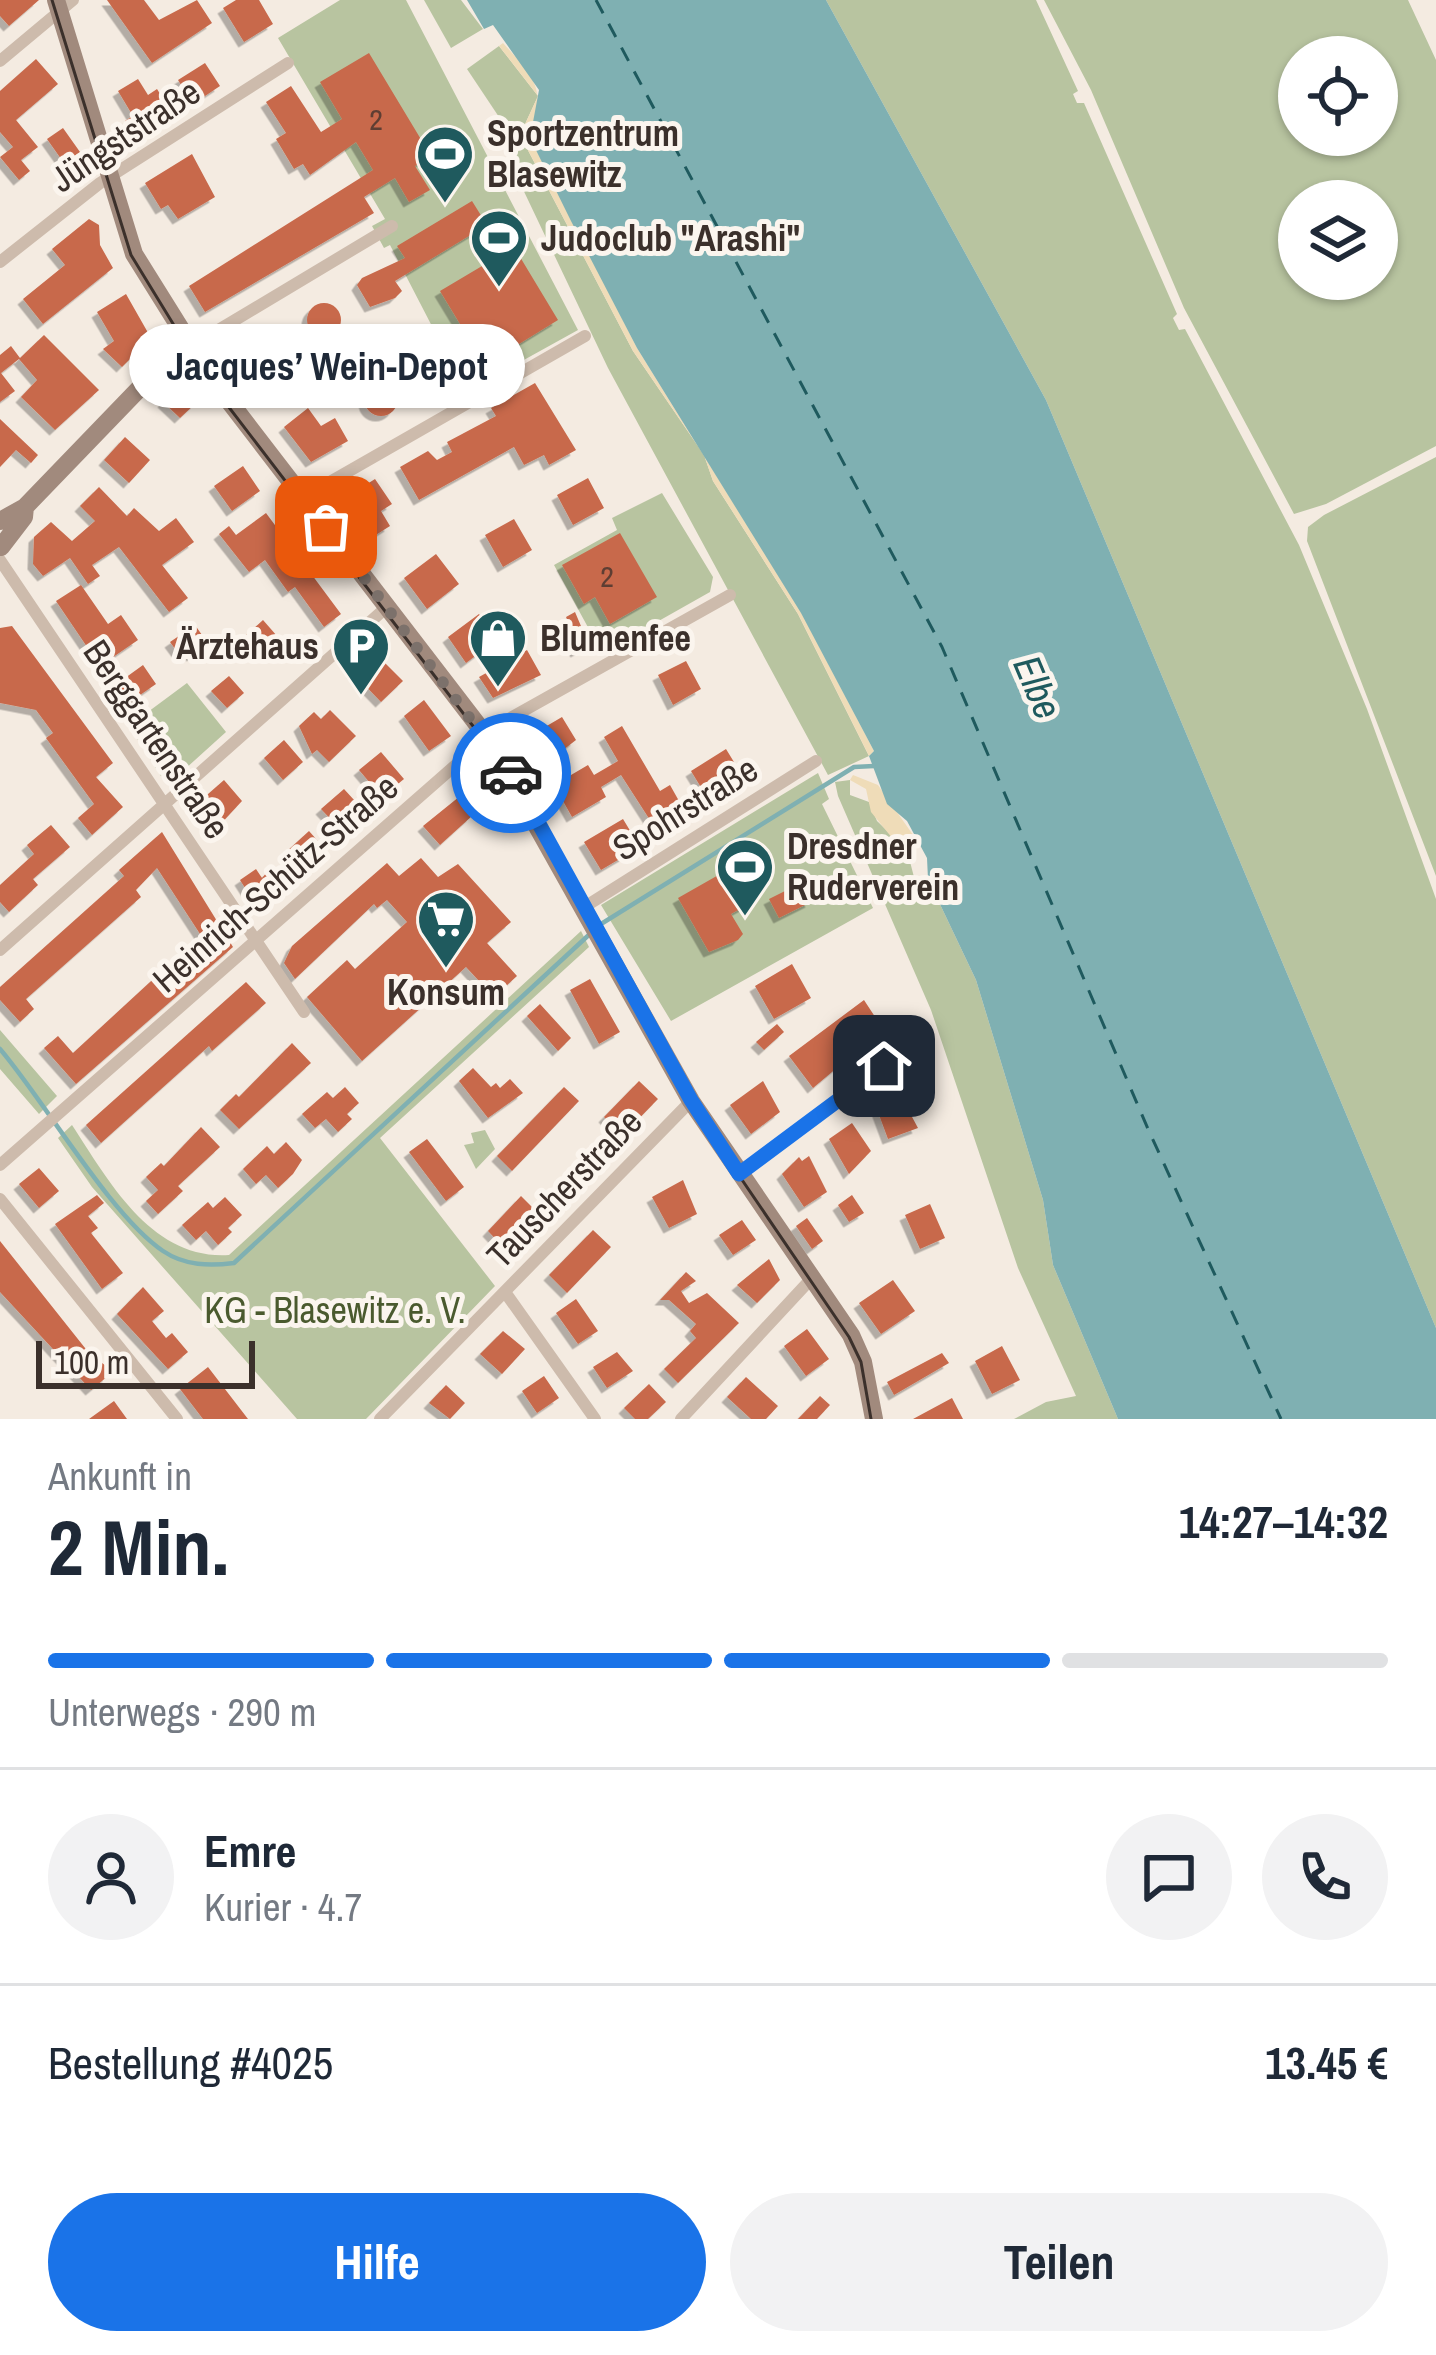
<!DOCTYPE html>
<html lang="de">
<meta charset="utf-8">
<style>
body{margin:0;font-family:"Archivo Narrow",sans-serif;background:#f2f2f3;color:#1f2937;height:100vh;display:flex;flex-direction:column;font-size:45px;white-space:nowrap}
*{box-sizing:border-box;margin:0}
p{font-size:39px;color:#747a83}
.icon{flex:none;width:66px;height:66px;fill:none;stroke:currentColor;stroke-width:2;stroke-linecap:round;stroke-linejoin:round}
.map{position:relative;height:1419px;overflow:hidden}
.panel{display:flex;flex-direction:column;background:#fff;flex:1}
.panel>*{flex:none}
.controls{position:absolute;left:1278px;top:36px;display:grid;gap:24px}
.controls a{display:grid;place-items:center;width:120px;height:120px;border-radius:50%;background:#fff;box-shadow:0 3px 9px #0004;font-size:60px}
.scale{position:absolute;left:36px;bottom:30px;width:219px;box-sizing:border-box;padding-left:12px;border:6px solid #3b302b;border-top:0;font-size:33px;line-height:42px;white-space:nowrap;color:#3b302b;-webkit-text-stroke:9px #fbf5ee;paint-order:stroke}
.pin{position:absolute;display:grid;place-items:center;width:102px;height:102px;color:#fff;margin:-51px;border-radius:24px;box-shadow:0 6px 18px #0006}
.courier{position:absolute;display:grid;place-items:center;width:120px;height:120px;margin:-60px;border:9px solid #1a73e8;border-radius:50%;background:#fff;color:#222;box-shadow:0 3px 15px #0007}
.bubble{position:absolute;height:84px;border-radius:42px;background:#fff;box-shadow:0 3px 9px #0004;font-size:39px;font-weight:800;line-height:84px;text-align:center}
.head em{font-style:normal;font-weight:800}
.head div{display:flex;flex-direction:column-reverse}
.head{display:flex;align-items:center;justify-content:space-between;height:204px;padding:0 48px}
h1{font-size:78px;font-weight:800;line-height:90px}
.bar{display:grid;grid-template-columns:repeat(4,1fr);gap:18px 12px;align-content:center;height:144px;padding:0 48px}
.bar i{height:15px;border-radius:9px;background:#e0e1e3}
.bar .current{background:#1a73e8}
.bar p{grid-column:span 4}
.line{display:flex;align-items:center;gap:30px;padding:0 48px;border-top:3px solid #e0e1e3}
.line div{flex:1}
.round{display:grid;place-items:center;flex:none;width:126px;height:126px;border-radius:63px;background:#f2f2f3}
.primary-button{display:flex;gap:24px;margin-top:auto;padding:24px 48px}
.primary-button a{flex:1;height:138px;border-radius:72px;background:#1a73e8;color:#fff;font-size:48px;font-weight:800;line-height:138px;text-align:center}
.primary-button a+a{background:#f2f2f3;color:#1f2937}
.map>svg:first-child{display:block}
.green{fill:#b8c4a0;fill-rule:evenodd}
.sand{fill:#efdcb8}
.water{fill:#7fb0b2}
.lines{fill:none;stroke-linecap:round;stroke-linejoin:round}
.stream{stroke:#7fb0b2;stroke-width:4.5}
.ferry{stroke:#1f5a5e;stroke-width:3;stroke-dasharray:15 12;stroke-linecap:butt}
.building{fill:#c8694b;filter:url(#shadow)}
.minor{stroke:#cdbbac;stroke-width:12}
.secondary{stroke:#a18a7d;stroke-width:18}
.tram{stroke:#3b302b;stroke-width:3}
.done{stroke:#7c716b;stroke-width:12;stroke-dasharray:0 21.6}
.route{stroke:#1a73e8;stroke-width:15}
.labels{text-anchor:middle;dominant-baseline:central;stroke-width:10;stroke-linejoin:round;paint-order:stroke}
.number-label{font-size:30px;fill:#5e3e33}
.poi-label{font-size:36px;font-weight:bold;fill:#3b302b;stroke:#fbf5ee;text-anchor:start}
.street-label{font-size:36px;fill:#3b302b;stroke:#fbf5ee}
.park-label{font-size:36px;fill:#4a5a2e;stroke:#fbf5ee}
.water-label{font-size:39px;font-style:italic;fill:#1f5a5e;stroke:#fbf5ee}
</style>
<div class="map">
<svg width="1436" height="1419" viewBox="0 0 1436 1419">
<defs>
<filter id="shadow"><feDropShadow dx="-5.5" dy="5.5" stdDeviation="0" flood-color="#0004"/></filter>
</defs>
<rect width="100%" height="100%" fill="#f4ebe1"/>
<!-- green -->
<path class="green" d="M340,0H406L578,330L466,392L390,245L384,248L372,226L385,219L278,38Z
M424,0H461L483,29L451,48Z
M826,0H1036L1078,91L1073,94L1077,103H1084L1177,314L1173,318L1179,330L1185,329L1299,545L1367,709L1436,899V1328L1046,400Z
M1044,0H1408L1436,60V446L1326,504L1294,514L1184,308L1091,90ZM1299,57H1377V135H1299ZM1299,201H1377V279H1299Z
M499,46L538,96L520,135L633,351L704,455L713,481L798,614L869,756L828,775L608,368L509,160L501,120L467,69Z
M1436,457V876L1307,541L1308,527L1324,515Z
M662,493L713,577L710,592L602,653L554,565L617,530L612,518Z
M187,683L226,732L174,779L161,776L129,726Z
M818,773L829,799L822,804L873,908L671,1021L601,905Z
M850,780V795L869,802L877,821L907,850L915,881L928,879L976,980L1043,1200L1053,1265L1118,1419H1014L1046,1402L1076,1396L1018,1268L931,1010L838,796L835,782Z
M581,931L589,947L380,1138L495,1286L366,1419H297L92,1187L58,1138L72,1125C110,1183 152,1260 229,1255Z
M0,1030L57,1096L39,1114L0,1069Z
M485,1130L495,1149L476,1169L464,1145L474,1143L471,1133Z"/>
<!-- sand -->
<path class="sand" d="M503,43C537,80 546,89 530,138L637,348L801,612L874,751L869,756L798,614L713,481L704,455L633,351L520,135L538,96L499,46Z
M853,775L878,785L918,842L897,844L871,812L866,789L850,780Z"/>
<!-- water -->
<path class="water" d="M467,0H826L1046,400L1436,1328V1419H1118L1053,1265L1043,1200L976,980L928,879L927,858L907,821L887,804L869,756L874,751L801,613L637,348L571,221L530,138L539,90L493,25L484,29Z"/>
<g class="lines">
<!-- stream -->
<path class="stream" d="M601,924L854,767L874,766
M0,1049C46,1103 110,1215 163,1251C185,1266 210,1266 234,1263L592,932"/>
<!-- ferry -->
<path class="ferry" d="M596,0L942,647L1148,1129L1281,1419"/>
</g>
<!-- building -->
<path class="building" d="M0,0H39L9,26L0,16Z
M107,0H144L159,20L197,0L212,23L152,63Z
M236,0H259L273,24L244,42L223,8Z
M369,53L431,156L415,166L430,190L409,202L395,178L364,197L374,213L205,312L189,286L373,170L356,142L310,175L303,164L294,169L276,139L286,133L266,102L291,86L321,132L342,119L320,82Z
M36,59L58,84L16,120L38,147L21,160L30,171L19,180L0,157L13,147L0,132V91Z
M205,63L220,86L193,104L178,80Z
M138,79L148,95L157,89L174,116L137,139L125,121L133,116L118,91Z
M63,128L80,152L64,163L47,139Z
M192,154L215,197L178,219L168,205L161,209L145,183Z
M472,201L487,225L395,281L402,291L395,298L370,307L357,285L362,278L405,258L397,246Z
M89,219L99,225L100,245L113,268L43,324L23,299L65,265L52,249Z
M514,247L558,320L485,365L440,291Z
M126,294L151,338L122,367L103,349L114,341L97,312Z
M307 320a17 17 0 1 1 34 0a17 17 0 1 1-34 0Z
M270,334L289,367L257,386L237,353Z
M44,335L99,390L55,430L21,397L37,380L19,359L1,373L15,391L0,402V355L11,346L20,358Z
M436,351L452,380L422,396L407,366Z
M364 399a17 17 0 1 1 34 0a17 17 0 1 1-34 0Z
M535,383L576,450L549,465L544,455L524,465L514,447L419,500L400,467L428,451L437,460L452,452L447,442L496,416L491,408Z
M179,386L196,403L180,418L163,402Z
M308,408L321,426L335,418L348,441L311,462L284,427Z
M0,419L38,455L31,463L16,450L0,467Z
M125,437L150,460L129,483L104,460Z
M243,466L260,491L232,511L214,486Z
M588,478L604,508L573,525L557,495Z
M375,479L392,504L381,511L390,526L371,538L345,498Z
M99,487L127,516L134,508L159,531L176,518L194,542L162,565L188,598L169,612L119,547L92,565L100,576L88,584L70,558L43,576L33,564L34,537L51,522L72,541L95,521L80,506Z
M266,513L341,614L324,627L295,587L288,592L265,560L249,572L219,534L229,526L236,535Z
M514,519L532,550L503,567L485,535Z
M620,533L657,597L610,624L595,597L584,604L562,565Z
M436,554L459,584L427,609L404,578Z
M81,585L108,624L121,615L138,640L100,666L56,601Z
M575,612L589,645L576,652L564,629L570,626L566,617Z
M479,614L498,639L466,663L448,637Z
M263,620L277,636L255,655L242,639Z
M195,625L209,645L192,656L187,649L179,654L170,642Z
M12,626L113,763L96,777L123,807L92,835L78,818L94,804L46,738L53,733L36,710L0,703V628Z
M527,650L541,675L493,698L479,677Z
M373,651L403,681L381,702L352,672Z
M686,661L701,689L673,705L658,675Z
M143,665L156,684L127,704L114,686Z
M229,676L244,693L227,708L211,691Z
M424,700L451,736L429,751L404,716Z
M330,710L356,736L329,762L317,750L312,754L299,726L314,712L321,719Z
M562,717L576,740L541,767L528,737Z
M622,726L660,791L670,785L688,817L659,834L621,775L601,787L606,797L572,817L554,785L588,765L594,775L618,761L604,737Z
M284,740L303,762L283,780L264,758Z
M726,749L745,780L710,802L691,771Z
M381,752L404,779L382,797L359,770Z
M224,780L242,801L216,829L199,810V802Z
M475,784L488,799L469,810L472,816L440,845L423,826Z
M344,789L366,813L339,828L321,809Z
M623,819L640,847L601,870L584,842Z
M51,825L70,847L33,879L38,885L9,912L0,902V885L34,854L27,845Z
M309,831L325,849L302,869L286,852Z
M162,832L233,947L76,1084L44,1048L58,1036L73,1053L175,959L204,940L157,868L136,890L141,897L26,999L34,1009L20,1022L0,1000V987L124,876L119,870Z
M421,858L438,877L458,864L511,922L487,943L517,976L494,997L466,967L362,1061L307,997L347,960L355,969L407,922L387,900L377,908L374,904L295,979L284,963L292,946L387,863L399,876Z
M736,865L756,900L731,914L743,934L738,940L709,952L678,898Z
M256,869L262,878L268,871L283,889L265,907L256,905L240,880Z
M801,883L811,902L779,918L769,899Z
M792,964L811,998L774,1019L755,986Z
M590,979L620,1032L599,1044L570,990Z
M246,982L266,1003L212,1051L209,1046L101,1143L86,1125Z
M864,1000L883,1029L813,1088L789,1056Z
M540,1004L571,1038L558,1051L527,1016Z
M777,1024L784,1032L764,1050L756,1042Z
M292,1043L311,1063L239,1129L220,1110L236,1094L239,1097Z
M473,1068L491,1087L496,1083L500,1088L510,1079L523,1093L488,1118L459,1081Z
M639,1081L658,1099L623,1135L604,1117Z
M763,1081L780,1112L751,1134L730,1105Z
M345,1087L359,1103L347,1114L352,1119L338,1132L326,1119L315,1128L302,1114L327,1092L333,1098Z
M564,1087L579,1101L512,1171L497,1156Z
M898,1091L918,1128L888,1139L875,1104Z
M852,1123L871,1151L849,1174L829,1139Z
M201,1127L220,1147L178,1186L183,1191L158,1214L146,1201L158,1190L146,1177L161,1163L164,1166Z
M427,1139L464,1187L446,1201L409,1152Z
M286,1142L302,1160L293,1174L278,1188L266,1175L256,1184L243,1169L267,1146L274,1154Z
M809,1156L827,1192L804,1207L782,1174L799,1157L802,1161Z
M39,1168L59,1191L39,1208L19,1184Z
M683,1180L697,1214L669,1228L652,1197Z
M97,1195L104,1203L88,1216L98,1228L91,1233L123,1273L102,1289L55,1224Z
M852,1195L864,1213L849,1222L838,1205Z
M521,1196L539,1214L505,1249L488,1231Z
M225,1197L242,1215L228,1228L232,1232L218,1245L206,1231L196,1240L182,1225L208,1202L213,1208Z
M930,1204L945,1238L920,1249L905,1215Z
M807,1218L823,1241L812,1249L796,1226Z
M742,1220L756,1240L733,1255L719,1235Z
M593,1230L611,1247L567,1293L549,1275Z
M0,1241L89,1353L106,1366L108,1376L91,1390L0,1292Z
M769,1259L780,1280L757,1303L737,1285Z
M686,1272L696,1281L681,1291L689,1303L707,1293L739,1323L678,1383L664,1369L696,1338L690,1331L696,1324L669,1300H660Z
M893,1280L915,1311L881,1334L859,1303Z
M143,1287L164,1311L152,1321L166,1338L172,1333L188,1352L168,1369L117,1314Z
M576,1299L598,1331L578,1344L556,1313Z
M807,1329L829,1359L806,1376L784,1346Z
M503,1331L525,1349L502,1374L480,1354Z
M1002,1346L1020,1380L992,1394L975,1361Z
M617,1352L633,1371L607,1388L593,1367Z
M942,1353L949,1363L894,1395L887,1382Z
M208,1367L248,1419H203L180,1389Z
M544,1376L559,1398L537,1413L522,1391Z
M746,1377L778,1406L766,1419H751L727,1397Z
M649,1384L666,1402L648,1419H635L624,1408Z
M446,1385L465,1403L450,1419L429,1403Z
M820,1396L830,1405L817,1419H798Z
M952,1398L963,1419H913Z
M114,1401L127,1419H89Z"/>
<g class="lines">
<!-- minor -->
<path class="minor" d="M0,61L73,0
M0,262L100,183L288,63
M190,347L392,226
M302,498L585,336
M0,560L304,1012
M586,906L816,761
M0,950L388,606
M0,1165L507,720L730,595
M739,1175L920,1039
M0,1199L177,1419
M505,1292L595,1419
M380,1419L691,1101
M681,1419L811,1279"/>
<!-- secondary -->
<path class="secondary" d="M56,0L134,254L212,379L487,737L691,1101L851,1335L863,1362L874,1419
M0,521L25,507L161,366L190,347
M1,547L24,517L25,507"/>
<!-- tram -->
<path class="tram" d="M52,0L131,255L205,376L502,764L689,1102L849,1337L861,1362L871,1419"/>
</g>
<g class="lines">
<!-- done -->
<path class="done" d="M326,527L511,773"/>
<!-- route -->
<path class="route" d="M511,773L691,1100L739,1174L884,1066"/>
</g>
<!-- icons -->
<defs>
<symbol id="stadium-pin" viewBox="-11 -11 22 30"><path d="M0 17L-7.5 6A9.5 9.5 0 1 1 7.5 6Z" fill="#1f5a5e" stroke="#fbf5ee"/><path d="M0-5a6.5 5 0 1 0 0 10a6.5 5 0 1 0 0-10ZM-3.5-1.8h7v3.6h-7Z" fill="#fff"/></symbol>
<symbol id="shop-pin" viewBox="-11 -11 22 30"><path d="M0 17L-7.5 6A9.5 9.5 0 1 1 7.5 6Z" fill="#1f5a5e" stroke="#fbf5ee"/><path d="M-5-2.5h2.3a2.7 3.5 0 0 1 5.4 0H5L5.5 6h-11ZM-1.5-2.5h3a1.5 2.3 0 0 0-3 0Z" fill="#fff"/></symbol>
<symbol id="parking-pin" viewBox="-11 -11 22 30"><path d="M0 17L-7.5 6A9.5 9.5 0 1 1 7.5 6Z" fill="#1f5a5e" stroke="#fbf5ee"/><path d="M-3.5-5.5H1a3.5 3.5 0 0 1 0 7H-1V5.5H-3.5ZM-1-3.4V-.6H.8a1.4 1.4 0 0 0 0-2.8Z" fill="#fff"/></symbol>
<symbol id="supermarket-pin" viewBox="-11 -11 22 30"><path d="M0 17L-7.5 6A9.5 9.5 0 1 1 7.5 6Z" fill="#1f5a5e" stroke="#fbf5ee"/><path d="M-6-5.5h2.5l.6 2H6L4.5 2H-2.5L-4.4-4H-6ZM-1.5 3.2a1.3 1.3 0 1 0 .1 0ZM3 3.2a1.3 1.3 0 1 0 .1 0Z" fill="#fff"/></symbol>
</defs>
<g fill-rule="evenodd">
<use href="#stadium-pin" x="412" y="121" width="66" height="90"/>
<use href="#stadium-pin" x="466" y="205" width="66" height="90"/>
<use href="#shop-pin" x="465" y="605" width="66" height="90"/>
<use href="#parking-pin" x="328" y="613" width="66" height="90"/>
<use href="#stadium-pin" x="712" y="834" width="66" height="90"/>
<use href="#supermarket-pin" x="413" y="886" width="66" height="90"/>
</g>
<g class="labels">
<!-- number labels -->
<g class="number-label">
<text x="376" y="119">2</text>
<text x="607" y="576">2</text>
</g>
<!-- poi labels -->
<g class="poi-label">
<text x="487" y="133">Sportzentrum<tspan x="487" dy="41">Blasewitz</tspan></text>
<text x="541" y="238">Judoclub "Arashi"</text>
<text x="540" y="638">Blumenfee</text>
<text x="319" y="646" text-anchor="end">Ärztehaus</text>
<text x="787" y="846">Dresdner<tspan x="787" dy="41">Ruderverein</tspan></text>
<text x="446" y="992" text-anchor="middle">Konsum</text>
</g>
<!-- street labels -->
<g class="street-label">
<text transform="translate(125 135) rotate(-34)">Jüngststraße</text>
<text transform="translate(157 739) rotate(56)">Berggartenstraße</text>
<text transform="translate(685 808) rotate(-32)">Spohrstraße</text>
<text transform="translate(275 883) rotate(-41)">Heinrich-Schütz-Straße</text>
<text transform="translate(564 1188) rotate(-46)">Tauscherstraße</text>
</g>
<!-- park labels -->
<g class="park-label">
<text x="335" y="1310">KG - Blasewitz e. V.</text>
</g>
<!-- water labels -->
<g class="water-label">
<text transform="translate(1038 687) rotate(67)">Elbe</text>
</g>
</g>
</svg>
<div class="controls">
<a><svg class="icon" aria-label="locate" viewBox="0 0 24 24"><circle cx="12" cy="12" r="6"/><path d="M12 2v4M12 18v4M2 12h4M18 12h4"/></svg></a>
<a><svg class="icon" aria-label="layers" viewBox="0 0 24 24"><path d="M12 4l9 5-9 5-9-5zM3 14l9 5 9-5"/></svg></a>
</div>
<div class="scale">100 m</div>
<div class="pin" style="left:326px;top:527px;background:#ea580c"><svg class="icon" aria-label="bag" viewBox="0 0 24 24"><path d="M5 8h14l-1 12H6zM9 8a3 3 0 0 1 6 0"/></svg></div>
<div class="pin" style="left:884px;top:1066px;background:#1f2937"><svg class="icon" aria-label="home" viewBox="0 0 24 24"><path d="M3 11l9-7 9 7M6 9v11h12V9"/></svg></div>
<div class="courier" style="left:511px;top:773px"><svg class="icon" aria-label="car" viewBox="0 0 24 24"><path d="M5 17H2v-5l4-1 3-4h7l3 4 3 1v5h-3M9 17h6M6 11h13"/><circle cx="7" cy="17" r="2"/><circle cx="17" cy="17" r="2"/></svg></div>
<div class="bubble" style="left:129px;top:324px;width:396px">Jacques’ Wein-Depot</div>
</div>
<section class="panel">
<div class="head"><div><h1>2 Min.</h1><p>Ankunft in</p></div><em>14:27–14:32</em></div>
<div class="bar"><i class="current"></i><i class="current"></i><i class="current"></i><i></i><p>Unterwegs · 290 m</p></div>
<div class="line" style="height:216px"><a class="round"><svg class="icon" aria-label="person" viewBox="0 0 24 24"><circle cx="12" cy="8" r="4"/><path d="M4 21q1-7 8-7t8 7"/></svg></a><div><b>Emre</b><p>Kurier · 4.7</p></div><a class="round"><svg class="icon" aria-label="chat" viewBox="0 0 24 24"><path d="M4 5h16v11H9l-5 4z"/></svg></a><a class="round"><svg class="icon" aria-label="phone" viewBox="0 0 24 24"><path d="M5 4h4l2 5-3 2q2 4 5 5l2-3 5 2v4C11 20 4 13 5 4z"/></svg></a></div>
<div class="line" style="height:156px"><div>Bestellung #4025</div><b>13.45 €</b></div>
<div class="primary-button"><a>Hilfe</a><a>Teilen</a></div>
</section>
